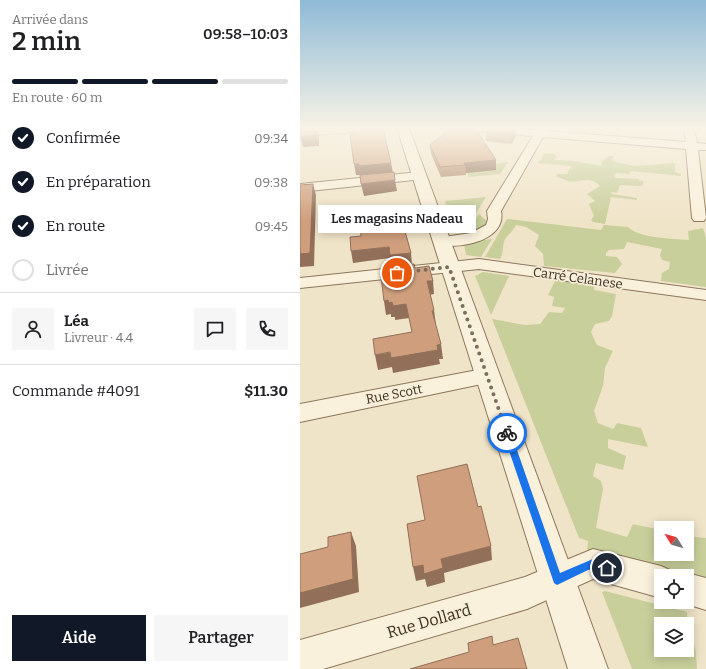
<!DOCTYPE html>
<html lang="fr">
<meta charset="utf-8">
<style>
body{margin:0;font-family:Bitter,serif;background:#f6f6f6;color:#202124;height:100vh;display:flex;flex-direction:column;font-size:15px;white-space:nowrap}
*{box-sizing:border-box;margin:0}
p{font-size:13px;color:#757577}
.icon{flex:none;width:22px;height:22px;fill:none;stroke:currentColor;stroke-width:2;stroke-linecap:round;stroke-linejoin:round}
.map{position:relative;flex:1;overflow:hidden}
.side{display:flex;flex-direction:column;background:#fff;width:300px}
.side>*{flex:none}
.needle{width:26px;rotate:307deg}
.fabs{position:absolute;left:354px;top:521px;display:grid;gap:8px}
.fabs a{display:grid;place-items:center;width:40px;height:40px;border-radius:0px;background:#fff;box-shadow:0 2px 10px #0003;font-size:20px}
.pin{position:absolute;display:grid;place-items:center;width:34px;height:34px;color:#fff;margin:-17px;border:2px solid #fff;border-radius:50%;box-shadow:0 1px 4px #0007}
.courier{position:absolute;display:grid;place-items:center;width:40px;height:40px;margin:-20px;border:3px solid #1a73e8;border-radius:50%;background:#fff;color:#222;box-shadow:0 1px 5px #0007}
.bubble{position:absolute;height:28px;border-radius:0px;background:#fff;box-shadow:0 2px 10px #0003;font-size:13px;font-weight:600;line-height:28px;text-align:center}
.overview em{font-style:normal;font-weight:600}
.overview div{display:flex;flex-direction:column-reverse}
.overview{display:flex;align-items:center;justify-content:space-between;height:68px;padding:0 12px}
h1{font-size:26px;font-weight:600;line-height:30px}
.bar{display:grid;grid-template-columns:repeat(4,1fr);gap:6px 4px;align-content:center;height:48px;padding:0 12px}
.bar i{height:5px;border-radius:3px;background:#e0e0e0}
.bar .current{background:#111827}
.bar p{grid-column:span 4}
.line{display:flex;align-items:center;gap:10px;padding:0 12px;border-top:1px solid #e0e0e0}
.line div{flex:1}
.round{display:grid;place-items:center;flex:none;width:42px;height:42px;border-radius:0px;background:#f6f6f6}
ol{padding:0 12px;list-style:none}
li{display:flex;align-items:center;gap:12px;height:44px}
li p{margin-inline-start:auto}
li .icon{padding:4px;border-radius:50%;background:#111827;color:#fff;stroke-width:4}
li:last-child{color:#757577}
li i{width:22px;height:22px;border:2px solid #e0e0e0;border-radius:50%}
.button{display:flex;gap:8px;margin-top:auto;padding:8px 12px}
.button a{flex:1;height:46px;border-radius:0px;background:#111827;color:#fff;font-size:16px;font-weight:600;line-height:46px;text-align:center}
.button a+a{background:#f6f6f6;color:#202124}
main{display:flex;flex:1;min-height:0}
.map>svg:first-child{display:block}
.green{fill:#c9cf9b}
.lines{fill:none;stroke-linecap:round;stroke-linejoin:round}
.minor-casing{stroke:#8d765c;stroke-width:2}
.tertiary-casing{stroke:#8d765c;stroke-width:2}
.minor{fill:#faf1dc;fill-rule:evenodd}
.tertiary{fill:#faf1dc;fill-rule:evenodd}
.wall{fill:#b2896c}
.shaded-wall{fill:#916f58}
.building{fill:#cf9f7d;stroke:#916f58}
.route{fill:#1a73e8}
.done{stroke:#7c6e5b;stroke-width:4;stroke-dasharray:0 7.2}
.labels{text-anchor:middle;dominant-baseline:central;stroke-width:3.5;stroke-linejoin:round;paint-order:stroke}
.street-label{font-size:13px;fill:#3d2e20;stroke:#f7eed8}
.near-street-label{font-size:16px;fill:#3d2e20;stroke:#f7eed8}
</style>
<main>
<section class="side">
<div class="overview"><div><h1>2 min</h1><p>Arrivée dans</p></div><em>09:58–10:03</em></div>
<div class="bar"><i class="current"></i><i class="current"></i><i class="current"></i><i></i><p>En route · 60 m</p></div>
<ol>
<li><svg class="icon" aria-label="check" viewBox="0 0 24 24"><path d="M5 12l5 5 9-10"/></svg>Confirmée<p>09:34</p></li>
<li><svg class="icon" aria-label="check" viewBox="0 0 24 24"><path d="M5 12l5 5 9-10"/></svg>En préparation<p>09:38</p></li>
<li><svg class="icon" aria-label="check" viewBox="0 0 24 24"><path d="M5 12l5 5 9-10"/></svg>En route<p>09:45</p></li>
<li><i></i>Livrée</li>
</ol>
<div class="line" style="height:72px"><a class="round"><svg class="icon" aria-label="person" viewBox="0 0 24 24"><circle cx="12" cy="8" r="4"/><path d="M4 21q1-7 8-7t8 7"/></svg></a><div><b>Léa</b><p>Livreur · 4.4</p></div><a class="round"><svg class="icon" aria-label="chat" viewBox="0 0 24 24"><path d="M4 5h16v11H9l-5 4z"/></svg></a><a class="round"><svg class="icon" aria-label="phone" viewBox="0 0 24 24"><path d="M5 4h4l2 5-3 2q2 4 5 5l2-3 5 2v4C11 20 4 13 5 4z"/></svg></a></div>
<div class="line" style="height:52px"><div>Commande #4091</div><b>$11.30</b></div>
<div class="button"><a>Aide</a><a>Partager</a></div>
</section>
<div class="map">
<svg width="406" height="669" viewBox="0 0 406 669">
<rect width="100%" height="100%" fill="#f0e4c8"/>
<!-- green -->
<path class="green" d="M244,153H253L257,156L254,160L274,161L301,166L302,161L309,156H314L312,161L334,166L375,163V172L381,174V176L331,171L329,174L316,173L314,176L316,178L339,179L340,181H344L342,186L320,185L317,193L311,192L312,194L337,198V200L311,197L305,224L293,222L291,220L294,216L289,204L295,201L287,194L300,186C288,174 279,184 268,181C264,179 261,178 256,177L257,174H267L271,166L237,163L241,160Z
M208,162L200,174L169,177L166,171L195,170L189,165Z
M186,197L165,231L157,232L145,201Z
M179,214L188,222L181,231L166,233Z
M207,219L301,230L304,225L328,227C338,238 374,239 389,240L388,231L403,228L406,238V287L361,281L362,273L369,269L370,262L362,260L360,255L362,249L327,242L324,249L309,250L306,253V256L317,257L322,264L315,273L244,266L243,254L235,246L239,235L226,227L216,225C213,231 208,235 205,239C202,246 204,253 200,259L185,257Z
M192,239L181,257L166,255L164,244L170,241Z
M183,272L209,276L191,315L175,276Z
M256,279L295,284L294,290L316,294L312,316L309,321L295,324L291,332L297,345L313,351L305,368L303,386L294,411L298,423L313,429L317,423L341,428L348,447L308,439V448L326,456L323,470L296,463L293,476L301,481L303,489L296,528L327,537L333,524L361,530V554H387V536L406,538V579L287,551L288,541L279,538L192,319L225,325L240,324L249,312L262,313L265,308L252,306L254,297L248,295Z
M305,591L387,612V624H361V650H387V630V636L392,637L396,652L397,669H332L302,592Z"/>
<g class="lines">
<defs>
<path id="minor" d="M30,128H75L70,131L0,136V130Z
M170,128L237,130L238,128H248L247,131L386,142L384,128H394L397,143L406,144V150H398L406,218L404,221H394L392,218L386,149L243,137L201,211C207,241 158,250 137,244L134,241L137,238L171,233L186,225L188,219L187,211L233,136L175,131Z
M119,172L125,176L123,179L0,192V184Z
M179,259L406,290V300L179,269L0,288V278Z
M188,368L196,371L199,376L196,381L0,422V404Z
M293,549L361,566L372,571L374,576H361V598L293,579L227,609L23,669H0V640L225,577Z
M387,573L406,578V610L380,602H387V576H380Z"/>
<path id="tertiary" d="M97,128H109L308,669H268Z"/>
</defs>
<!-- minor casing -->
<use href="#minor" class="minor-casing"/>
<!-- tertiary casing -->
<use href="#tertiary" class="tertiary-casing"/>
<!-- minor -->
<use href="#minor" class="minor"/>
<!-- tertiary -->
<use href="#tertiary" class="tertiary"/>
</g>
<!-- wall -->
<path class="wall" d="M189,128H222H216V136L211,144L186,141V131Z
M130,145L196,160V170L166,173V175L141,177L131,154Z"/>
<!-- shaded-wall -->
<path class="shaded-wall" d="M17,128L19,136V146L3,147L0,137Z
M215,128H216V136L211,144V133Z
M196,160V170L166,173L165,165L164,163Z
M91,163L93,173L61,176L60,175H56L54,164Z
M95,180L97,191L64,196L61,184Z
M13,184L16,195L14,266L0,267V254Z
M89,247L111,253L112,265L92,267L90,258L53,263L51,251Z
M127,281H133L134,294L129,295Z
M88,300L92,302L106,304L109,318L95,320V317H91V314L86,315L84,301Z
M134,310L136,325L132,311Z
M141,344L143,359H139L140,364L93,373L92,367L78,370L75,355Z
M51,532L56,546L59,592L0,608V593Z
M191,546L192,560L144,573L145,582L127,587L125,579L116,581L113,567L141,559Z"/>
<!-- building -->
<path class="building" d="M1,128H17L16,135L0,137Z
M53,128H83L91,163L59,166V164H54L50,135H54Z
M151,128H175L196,160L164,163L165,165L140,167L130,145Z
M189,128H215L211,133L186,131Z
M94,172L95,180L61,184L60,175Z
M13,184L10,253L0,254V185Z
M102,220L111,253L90,255L89,247L51,251L50,237L61,236L60,224Z
M114,264L115,268L129,266L133,281H127L134,310L132,311L141,344L137,345L138,350L91,358L90,352L75,355L73,339L112,332L106,304L93,306L92,302L89,303L88,300L84,301L81,276L92,275L91,266Z
M167,464L178,507L181,506L191,546L141,559L143,568L124,574L123,565L113,567L107,524L125,520L117,476Z
M51,532L53,579L0,593V554L28,547V537Z
M192,636L193,645L218,638L227,669H110L169,652L168,643Z"/>
<!-- sky -->
<linearGradient id="sky" x2="0" y2="1"><stop stop-color="#8fbad6"/><stop offset="0.58" stop-color="#f8f3e6"/><stop offset="1" stop-color="#f8f3e6" stop-opacity="0"/></linearGradient>
<rect width="406" height="221" fill="url(#sky)"/>
<!-- route -->
<path class="route" d="M207,430L211,433L260,573L293,559L310,564L312,568L310,571C303,574 296,569 288,570L257,585L254,583L203,433Z"/>
<g class="lines">
<!-- done -->
<path class="done" d="M97,273L149,267L207,433"/>
</g>
<g class="labels">
<!-- street labels -->
<g class="street-label">
<text transform="translate(278 278) rotate(8)">Carré Celanese</text>
<text transform="translate(94 394) rotate(-11)">Rue Scott</text>
</g>
<!-- near-street labels -->
<g class="near-street-label">
<text transform="translate(129 621) rotate(-16)">Rue Dollard</text>
</g>
</g>
</svg>
<div class="fabs">
<a><svg class="needle" viewBox="-14 -14 28 28"><path d="M0-13l5 13h-10z" fill="#e53935"/><path d="M0 13l5-13h-10z" fill="#757577"/></svg></a>
<a><svg class="icon" aria-label="locate" viewBox="0 0 24 24"><circle cx="12" cy="12" r="6"/><path d="M12 2v4M12 18v4M2 12h4M18 12h4"/></svg></a>
<a><svg class="icon" aria-label="layers" viewBox="0 0 24 24"><path d="M12 4l9 5-9 5-9-5zM3 14l9 5 9-5"/></svg></a>
</div>
<div class="pin" style="left:97px;top:273px;background:#ea580c"><svg class="icon" aria-label="bag" viewBox="0 0 24 24"><path d="M5 8h14l-1 12H6zM9 8a3 3 0 0 1 6 0"/></svg></div>
<div class="pin" style="left:307px;top:568px;background:#1f2937"><svg class="icon" aria-label="home" viewBox="0 0 24 24"><path d="M3 11l9-7 9 7M6 9v11h12V9"/></svg></div>
<div class="courier" style="left:207px;top:433px"><svg class="icon" aria-label="bike" viewBox="0 0 24 24"><circle cx="6" cy="16" r="4"/><circle cx="18" cy="16" r="4"/><path d="M6 16l4-8h5l3 8M10 8l3 8H6M13 5h3"/></svg></div>
<div class="bubble" style="left:18px;top:205px;width:158px">Les magasins Nadeau</div>
</div>
</main>
